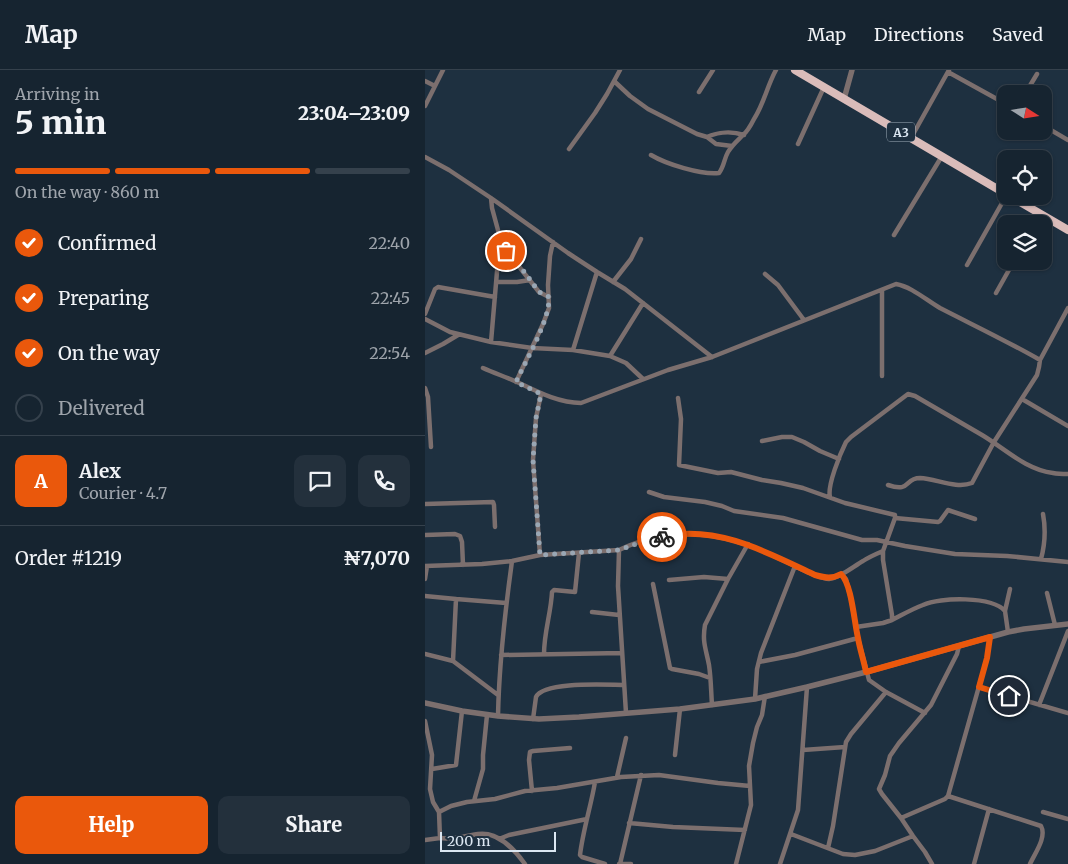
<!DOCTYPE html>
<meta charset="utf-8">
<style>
body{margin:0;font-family:Merriweather,serif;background:#23303c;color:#f1f3f6;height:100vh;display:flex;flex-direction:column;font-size:19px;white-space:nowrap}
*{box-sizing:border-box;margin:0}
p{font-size:16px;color:#9ea4ab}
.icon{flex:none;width:28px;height:28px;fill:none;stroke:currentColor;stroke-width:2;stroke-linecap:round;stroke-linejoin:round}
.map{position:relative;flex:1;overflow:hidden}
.drawer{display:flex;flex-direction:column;background:#162430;width:425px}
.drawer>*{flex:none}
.needle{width:32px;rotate:102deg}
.fabs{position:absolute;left:572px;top:15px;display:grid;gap:10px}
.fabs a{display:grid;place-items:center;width:55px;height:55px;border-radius:10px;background:#162430;box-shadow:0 1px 4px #0004,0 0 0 1px #35414c;font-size:25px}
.scale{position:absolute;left:15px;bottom:12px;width:116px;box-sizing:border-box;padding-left:5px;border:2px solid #dce7f2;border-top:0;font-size:14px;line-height:18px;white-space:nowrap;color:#dce7f2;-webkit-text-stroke:4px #1e3040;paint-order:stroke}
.pin{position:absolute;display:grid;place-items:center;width:42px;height:42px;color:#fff;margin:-21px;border:2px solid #fff;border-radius:50%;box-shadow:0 1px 5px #0007}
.courier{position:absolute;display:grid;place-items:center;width:50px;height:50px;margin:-25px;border:4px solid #ea580c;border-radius:50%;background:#fff;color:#222;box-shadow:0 1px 6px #0007}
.headline em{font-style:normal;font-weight:800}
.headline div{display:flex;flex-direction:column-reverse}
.headline{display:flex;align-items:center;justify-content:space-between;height:85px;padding:0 15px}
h1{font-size:32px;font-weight:800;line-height:38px}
.bar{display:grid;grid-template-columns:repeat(4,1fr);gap:8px 5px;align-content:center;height:60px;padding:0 15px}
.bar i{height:6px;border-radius:4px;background:#35414c}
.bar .selected{background:#ea580c}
.bar p{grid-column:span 4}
.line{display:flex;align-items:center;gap:12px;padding:0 15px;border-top:1px solid #35414c}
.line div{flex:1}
.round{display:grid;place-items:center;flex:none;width:52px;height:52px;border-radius:10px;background:#23303c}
ol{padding:0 15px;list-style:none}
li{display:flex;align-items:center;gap:15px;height:55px}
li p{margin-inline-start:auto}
li .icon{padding:5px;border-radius:50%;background:#ea580c;color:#fff;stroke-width:4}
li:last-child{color:#9ea4ab}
li i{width:28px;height:28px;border:2px solid #35414c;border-radius:50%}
.button{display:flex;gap:10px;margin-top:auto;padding:10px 15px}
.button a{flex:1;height:58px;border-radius:10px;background:#ea580c;color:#fff;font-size:20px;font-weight:800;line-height:58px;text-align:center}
.button a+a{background:#23303c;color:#f1f3f6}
header{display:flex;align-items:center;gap:30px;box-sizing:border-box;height:70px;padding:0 25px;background:#162430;border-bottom:1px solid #35414c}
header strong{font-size:24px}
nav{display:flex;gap:28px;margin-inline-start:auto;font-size:18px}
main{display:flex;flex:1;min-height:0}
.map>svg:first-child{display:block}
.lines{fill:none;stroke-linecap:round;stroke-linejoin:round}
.minor{stroke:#7c6f6e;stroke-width:4.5}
.tertiary{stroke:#7c6f6e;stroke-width:5.5}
.trunk{stroke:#dabcba;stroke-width:8}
.done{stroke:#9aa7b4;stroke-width:5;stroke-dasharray:0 9}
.route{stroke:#ea580c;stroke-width:6}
.labels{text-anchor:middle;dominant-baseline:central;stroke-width:4;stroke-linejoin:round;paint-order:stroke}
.shield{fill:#1e3040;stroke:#a3b0bd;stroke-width:1}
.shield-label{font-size:12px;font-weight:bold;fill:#dce7f2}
</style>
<header>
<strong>Map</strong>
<nav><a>Map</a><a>Directions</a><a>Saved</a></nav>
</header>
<main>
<section class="drawer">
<div class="headline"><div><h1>5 min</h1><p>Arriving in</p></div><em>23:04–23:09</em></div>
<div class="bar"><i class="selected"></i><i class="selected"></i><i class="selected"></i><i></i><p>On the way · 860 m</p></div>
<ol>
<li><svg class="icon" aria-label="check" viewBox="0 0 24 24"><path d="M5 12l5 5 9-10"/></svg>Confirmed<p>22:40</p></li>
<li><svg class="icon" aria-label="check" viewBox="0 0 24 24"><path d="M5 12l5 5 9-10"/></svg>Preparing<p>22:45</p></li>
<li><svg class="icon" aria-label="check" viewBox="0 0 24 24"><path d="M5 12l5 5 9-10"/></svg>On the way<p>22:54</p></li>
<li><i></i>Delivered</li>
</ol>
<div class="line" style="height:90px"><b class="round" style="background:#ea580c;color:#fff">A</b><div><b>Alex</b><p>Courier · 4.7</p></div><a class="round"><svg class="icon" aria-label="chat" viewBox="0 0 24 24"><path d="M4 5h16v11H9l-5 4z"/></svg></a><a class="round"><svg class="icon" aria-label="phone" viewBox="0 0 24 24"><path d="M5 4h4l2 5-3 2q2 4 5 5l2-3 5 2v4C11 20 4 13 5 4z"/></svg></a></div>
<div class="line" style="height:65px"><div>Order #1219</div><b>₦7,070</b></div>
<div class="button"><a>Help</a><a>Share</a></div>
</section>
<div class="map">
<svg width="643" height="794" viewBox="0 0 643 794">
<rect width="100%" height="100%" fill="#1e3040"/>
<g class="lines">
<!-- minor -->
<path class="minor" d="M523,2L581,34
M0,11L10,16
M189,11L205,26L223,39L272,64L282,67L291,74L307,76
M274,22L288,0
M600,24L612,4
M0,36L18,0
M619,56L643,70
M282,67C293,62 307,61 319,65
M486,68L524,0
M373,74L399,17
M144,79L170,43L182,24L195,0
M226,85C241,94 276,105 294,103C299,97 299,89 303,82C307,75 312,71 318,65C323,61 326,55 329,49C339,34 342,16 351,0
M0,87L24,100L66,128L143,183L172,202L200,219L287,287
M66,128L67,138L77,175L114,222L124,227
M610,154L616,144
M469,165L517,86
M542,195L581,126
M340,204L353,215L379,250
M71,212H92L105,210
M188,212L206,189L216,169
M457,220V306
M571,223L589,191
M0,244L10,219L13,217L70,227
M0,249L25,262L66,272L107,278L148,280L185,286L201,293L218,309
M66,272L73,190L77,175
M148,280L172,202
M0,283L18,274L33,265
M185,286L218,233
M58,298C69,303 81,307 92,312C111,321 133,333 156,333L243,300L287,287L471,214C487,217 501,230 515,238C548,255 582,271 615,290
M91,312L118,254L124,238L123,215L125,186L128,172
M0,318L3,327L6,377
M253,328L256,349L254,395L293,403L306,402L337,410L356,413L378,418L420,433L470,445V448L458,481V490L467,545V550L458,553L431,557
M597,329L643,356
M337,371L357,367H367L379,372L395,381L414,389
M463,415C486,423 479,408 495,408C512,409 531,419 547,413L569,372L612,305L614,297L615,290L643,238
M224,422L239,427L280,432L297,436L309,441L358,448L437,470H452L480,476L530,484L582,486L643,492
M405,427C402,416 415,384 421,372L426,367L483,324L490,326C512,339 535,352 557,365C579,378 601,400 628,403C633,404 638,404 643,404
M0,434L68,432L69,435L70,457
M470,448L513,452L515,451L523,440L550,449
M0,465L30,464L35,466L37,472L38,495
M115,485L108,390L111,348L116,324
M616,489C620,474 621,460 618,444
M0,496L57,494L87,491L115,485L194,480
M416,504L421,509L426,529L433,568L444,610L461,622L500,643
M0,509L2,496
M244,510L279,507L303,509L323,474
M228,514L245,598L247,599L274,604L285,608
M622,523L630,555
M0,526L31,529
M580,541L585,519
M167,542L194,545
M467,550C477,545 487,539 498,535C515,527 567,526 580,541L583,562
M0,584L28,591L73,625
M119,584C119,562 126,543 127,522L129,520L150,522L154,483
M76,585L197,583
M28,591L31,529L81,533
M334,592L370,585L433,568
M554,617L643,643
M330,629L332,599L336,583L370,496
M287,635C286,621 286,608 284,595C281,579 277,572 280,555L303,509
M614,635L643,561
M201,643L193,516L194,480C248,454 304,463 355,489C367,494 392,509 404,509C415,508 429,496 438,491C444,487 451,484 458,481
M73,646C74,594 80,542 87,491
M108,649L111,627C119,611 182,615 199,615
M0,651L7,685L5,719L8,732L14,742L15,768C27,770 41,766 53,764C73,761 89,779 100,794
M378,680L420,677
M250,685L255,639
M7,699L31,695L37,641
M192,707L201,668
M170,712C166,736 158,760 155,785L157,787L180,794
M107,721L104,690L105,682L108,681L145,678
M523,726L616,756C622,767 610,783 605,794
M49,731L58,699V685L62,645
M14,742L26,736L42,732L70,729L100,721L132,718L196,707L234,705L293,713L325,716
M618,742L643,749
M476,748L520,729L523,726L562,588L565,567
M204,753L248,757L320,760
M366,764L418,784L430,785L450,781L488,766
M74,769L84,765L162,749
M0,770L15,768
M403,778L408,756L421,672L426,664L461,622
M194,794H206
M195,794L216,705
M311,794L326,735L324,696L328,673L332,657L337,645L340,626
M355,794L373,740L382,617
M507,794L500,782L488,766L476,748L457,724L454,719L460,705L465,686L474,673L506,635L532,584L534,576
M549,794L564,739"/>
<!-- tertiary -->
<path class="tertiary" d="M419,29L427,0
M0,633L37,641L73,646L114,649L154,647L255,639L330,629L382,617L441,602L583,562L599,559L643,554"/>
<!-- trunk -->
<path class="trunk" d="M370,0L581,124
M585,126L643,160"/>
</g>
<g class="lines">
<!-- done -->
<path class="done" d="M81,181L101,204L114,222L124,227C125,250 101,290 91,312L116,324L111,348L108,390L115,485L194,480L220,471L237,467"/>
<!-- route -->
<path class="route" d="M237,467C291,454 344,483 390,505C401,508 407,509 416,504C427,515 429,551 433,568C435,580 439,591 441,602L565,567L562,588L554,617L584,626"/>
</g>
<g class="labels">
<!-- shield labels -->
<rect class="shield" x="462" y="52.5" width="28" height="19" rx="4"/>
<g class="shield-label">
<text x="476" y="62">A3</text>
</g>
</g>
</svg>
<div class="fabs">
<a><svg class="needle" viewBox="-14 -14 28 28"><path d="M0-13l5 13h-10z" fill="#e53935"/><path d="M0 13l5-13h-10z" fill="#9ea4ab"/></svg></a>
<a><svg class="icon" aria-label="locate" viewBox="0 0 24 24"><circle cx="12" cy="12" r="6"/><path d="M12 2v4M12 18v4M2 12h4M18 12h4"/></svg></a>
<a><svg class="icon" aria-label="layers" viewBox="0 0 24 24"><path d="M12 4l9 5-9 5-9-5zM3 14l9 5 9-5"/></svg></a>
</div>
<div class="scale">200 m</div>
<div class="pin" style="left:81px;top:181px;background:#ea580c"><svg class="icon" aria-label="bag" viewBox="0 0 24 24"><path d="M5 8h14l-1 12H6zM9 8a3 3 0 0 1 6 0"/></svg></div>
<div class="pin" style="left:584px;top:626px;background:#1f2937"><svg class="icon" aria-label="home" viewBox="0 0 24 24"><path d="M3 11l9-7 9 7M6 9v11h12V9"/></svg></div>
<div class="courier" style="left:237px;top:467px"><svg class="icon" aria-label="bike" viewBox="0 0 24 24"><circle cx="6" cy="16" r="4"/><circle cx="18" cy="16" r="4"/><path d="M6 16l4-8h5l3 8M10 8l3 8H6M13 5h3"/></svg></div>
</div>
</main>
